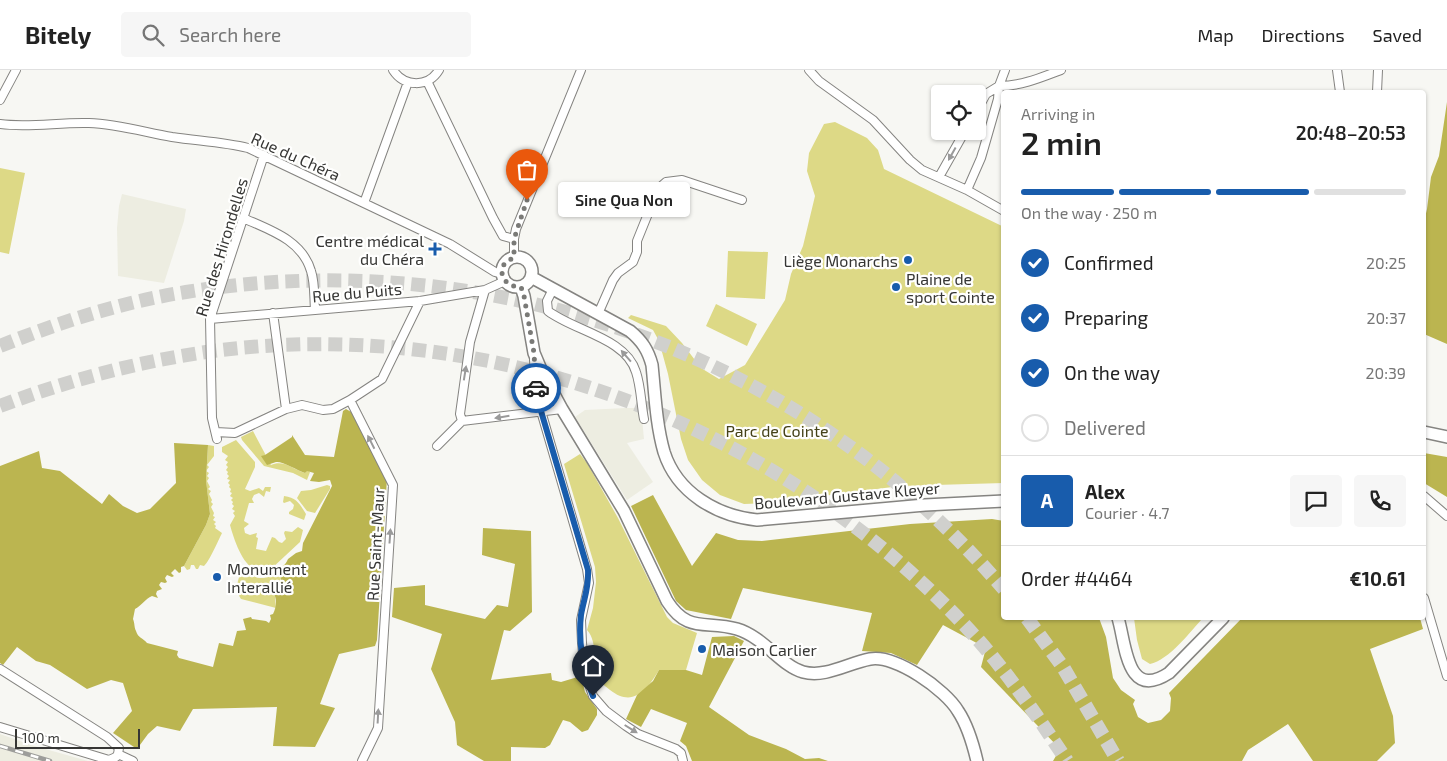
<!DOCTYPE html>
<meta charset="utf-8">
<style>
body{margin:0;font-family:"Exo 2",sans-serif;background:#f6f6f6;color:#222;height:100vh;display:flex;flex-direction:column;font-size:19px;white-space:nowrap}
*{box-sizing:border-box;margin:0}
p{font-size:16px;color:#767676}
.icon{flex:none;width:28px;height:28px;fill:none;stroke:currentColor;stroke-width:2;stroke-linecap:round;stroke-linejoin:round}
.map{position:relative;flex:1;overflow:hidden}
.details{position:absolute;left:1001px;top:20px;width:425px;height:530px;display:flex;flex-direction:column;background:#fff;border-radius:5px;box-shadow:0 1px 4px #0004}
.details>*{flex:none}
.controls{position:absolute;left:931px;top:15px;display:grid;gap:10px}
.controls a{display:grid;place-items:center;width:55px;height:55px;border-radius:5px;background:#fff;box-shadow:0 1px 4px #0004;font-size:25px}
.scale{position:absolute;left:15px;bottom:12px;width:125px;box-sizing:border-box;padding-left:5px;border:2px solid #363634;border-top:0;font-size:14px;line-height:18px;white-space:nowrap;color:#363634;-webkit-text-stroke:4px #fffffe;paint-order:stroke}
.pin{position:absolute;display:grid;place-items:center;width:42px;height:42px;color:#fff;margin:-51px -21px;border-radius:50% 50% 50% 0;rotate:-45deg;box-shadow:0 0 5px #0007}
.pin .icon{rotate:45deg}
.courier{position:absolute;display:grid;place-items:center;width:50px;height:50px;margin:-25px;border:4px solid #185cac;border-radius:50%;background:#fff;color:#222;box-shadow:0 1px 6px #0007}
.bubble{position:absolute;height:35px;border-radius:5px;background:#fff;box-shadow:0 1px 4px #0004;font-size:16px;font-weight:600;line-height:35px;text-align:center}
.summary em{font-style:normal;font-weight:600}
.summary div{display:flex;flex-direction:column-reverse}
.summary{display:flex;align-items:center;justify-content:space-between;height:85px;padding:0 20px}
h1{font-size:32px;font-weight:600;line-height:38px}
.bar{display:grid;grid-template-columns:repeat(4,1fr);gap:8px 5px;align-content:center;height:60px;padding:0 20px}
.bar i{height:6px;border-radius:4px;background:#e0e0e0}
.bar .selected{background:#185cac}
.bar p{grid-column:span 4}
.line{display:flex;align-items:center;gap:12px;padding:0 20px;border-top:1px solid #e0e0e0}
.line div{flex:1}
.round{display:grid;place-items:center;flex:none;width:52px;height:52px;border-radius:5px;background:#f6f6f6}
ol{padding:0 20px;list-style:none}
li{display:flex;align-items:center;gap:15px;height:55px}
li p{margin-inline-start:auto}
li .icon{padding:5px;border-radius:50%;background:#185cac;color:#fff;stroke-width:4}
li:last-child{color:#767676}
li i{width:28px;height:28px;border:2px solid #e0e0e0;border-radius:50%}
header{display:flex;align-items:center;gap:30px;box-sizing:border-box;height:70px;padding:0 25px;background:#fff;border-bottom:1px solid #e0e0e0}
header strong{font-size:24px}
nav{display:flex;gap:28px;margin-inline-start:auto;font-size:18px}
.search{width:350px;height:45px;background:#f6f6f6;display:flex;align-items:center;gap:12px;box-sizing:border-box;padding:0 18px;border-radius:5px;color:#767676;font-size:19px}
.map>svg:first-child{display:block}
.built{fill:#edede1}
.green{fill:#ddd986}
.forest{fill:#bbb550}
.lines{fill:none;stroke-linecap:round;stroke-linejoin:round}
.highway-tunnel{stroke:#d0d0cd;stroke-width:14;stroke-dasharray:14 7;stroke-linecap:butt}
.street-casing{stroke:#858481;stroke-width:10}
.secondary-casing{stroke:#858481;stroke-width:14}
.street{stroke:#fff;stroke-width:8}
.secondary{stroke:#fff;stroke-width:11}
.rail-casing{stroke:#9d9d9a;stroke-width:4.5}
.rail{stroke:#fffffe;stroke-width:2.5;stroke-dasharray:8;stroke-linecap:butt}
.oneway{fill:#9a9a9a}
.done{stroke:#7a7a77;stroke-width:5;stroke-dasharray:0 9}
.route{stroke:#185cac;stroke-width:6}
.poi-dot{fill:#185cac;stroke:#fffffe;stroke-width:2}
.labels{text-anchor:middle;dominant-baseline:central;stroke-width:4.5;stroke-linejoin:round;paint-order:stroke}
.street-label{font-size:16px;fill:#363634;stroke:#fffffe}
.poi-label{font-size:16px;fill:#363634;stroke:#fffffe;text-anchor:start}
.park-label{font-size:16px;fill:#454218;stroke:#fffffe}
</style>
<header>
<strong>Bitely</strong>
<div class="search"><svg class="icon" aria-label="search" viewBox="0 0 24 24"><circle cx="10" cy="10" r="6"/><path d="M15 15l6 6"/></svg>Search here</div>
<nav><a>Map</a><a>Directions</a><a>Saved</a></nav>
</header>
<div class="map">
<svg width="1447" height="691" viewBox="0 0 1447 691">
<rect width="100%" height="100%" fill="#f7f7f3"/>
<!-- built -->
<path class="built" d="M122,124L186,139L184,151L164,213L118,206L117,158L119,136Z
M626,338H641L644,369L627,373L653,412L627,430L575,347L585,340Z
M0,664L31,675L88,691H0Z"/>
<!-- green -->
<path class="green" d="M835,52L867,68L878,80L884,99L1004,157V413L900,416L769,433L744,434L720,425L702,410L688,390L681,369L668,304L659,271L653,260L628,248L631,245L666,256L682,273L701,298L719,309L745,295L785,230L791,204L803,176L815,126L807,101L809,83L824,54Z
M0,98L25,103L9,184L0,182Z
M728,181L768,182L765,229L726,227Z
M716,234L757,254L747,276L706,256Z
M253,361L271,395C283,389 293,399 305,403L307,400L310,402L307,410L293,403L264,396L242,370L241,367Z
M236,370L255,392V397L245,419L250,421L259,418L263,421L265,417H271L270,422L266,421L264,427L259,423L254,425L252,429L254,433H249L244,451L249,454L244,458L245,463L250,465L257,463L256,467L258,468L256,479L266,481L272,467L275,468L279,472L282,473L286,469L284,463L285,461L292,462L298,457L303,460L300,472L270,500C247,510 235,473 230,455L235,446L233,443L235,441L232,439L234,436L232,434L233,432L231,430L233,428L230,426L232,423L230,422L231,419L229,417L230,415L228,413L230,410L227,409L229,406L227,404L228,402L226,400L228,397L226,395L228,392L225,390L228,386L222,382V377Z
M208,375L214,376V386L207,395L209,397L206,401L209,403L207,406L209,408L207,411L210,417L208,419L211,421L209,424L212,430L211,432L213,434L211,437L214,443L213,446L215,447L213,450L216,452L214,454L216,456L215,458L222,463C218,471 209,492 204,496L200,495L198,499H196L194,495H191L190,499L187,500L184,496L206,455L210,444L206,410Z
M580,384L587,393L618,448L667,547L673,553L697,563L686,600H659C647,620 633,638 610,620C606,617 601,613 599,609C591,595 599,573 587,560L593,538L596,512L595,497L564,394Z
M327,415L330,416V419L315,443L307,441L297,428L301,421L311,420Z
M284,426C297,428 299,433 306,444L304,450L289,444V442L293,439L294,435L290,431L284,433L283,432Z
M287,492L288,494C278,501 285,512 274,516L276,538L241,529C234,518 238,511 242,498C246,500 248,502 252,505C266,514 277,501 287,492Z
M1134,548H1203C1190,562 1169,590 1150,594L1142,589L1137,570Z"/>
<!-- forest -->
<path class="forest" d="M1447,32V274L1424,264V152L1427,139L1431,107L1439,86Z
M346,339L353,343L387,408L377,570L375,576L339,584L320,634L335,638L315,677L273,676L277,637L193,639L180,661L157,656L148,664L137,679L113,663L132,641L123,613L111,610L87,619L50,595L36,591L17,577L3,595L0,593V396L39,381L42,398L60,401L102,434L109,424L123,436L137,443L150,439L176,413L174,373L208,375L206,410L210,444L206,455L184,496L181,497V502L179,503L175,499L171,503L174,506L172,507L167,505L165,508L167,512L165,513L161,512L159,515L162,519L157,521L156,524L158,528L152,526C145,529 142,535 135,539L133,549C135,554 134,557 136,561C138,568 143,568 147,573L178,581L177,585L179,588L213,597L219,573L233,576L237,561L246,560L243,549L251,547L252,549L266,551L269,553L271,549L270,545L273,544C275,540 276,536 276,532C276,525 272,523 274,516L278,515L277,512L281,510C280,501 285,496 288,489L296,483L302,481L303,473L332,416L330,410L319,412L310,411L314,403L307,401L305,403C297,400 282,391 276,392C273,393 270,394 267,395L261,386L265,385L292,367V365L305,385L334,387L343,341Z
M1424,383L1447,387V427L1424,413Z
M653,425L692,496L716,463L738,470L762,471L910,454L992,449L1004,451V548H1099L1106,567L1113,608L1121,620L1135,630L1133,634L1138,647L1148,653L1161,650L1170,641L1171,628L1169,623L1242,548H1420L1423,559L1370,579L1393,646L1395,673L1377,691H1313L1288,654L1248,680L1242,691H1053L1060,679L981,597L986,578L943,555L917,595L891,583L862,581L872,543L743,518L731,549L686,540L676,531L631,436Z
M483,458L531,461L532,542L510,561L504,560L491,610L551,603L552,610L561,612L581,606L585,622L597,639V645L588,660L582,662L570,652L563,650L550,675L545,678L511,677V691H484L457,675L455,652L431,599L442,564L392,547L394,518L425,515V535L485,549L497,535L508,537L515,494L482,485Z
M734,566L744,571L709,637L749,665L786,679L805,689L819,688L828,691H692L686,676L680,671L687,653L651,639L641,657L626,649L637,625L653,611L659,600H686L702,605L712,567Z"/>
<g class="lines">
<!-- highway-tunnel -->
<path class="highway-tunnel" d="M0,276C60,252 122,232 186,222C412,185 647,237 836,367C899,410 954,462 1004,519
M0,336C69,310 140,291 213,281C498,244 790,359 980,572C1012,609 1040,650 1067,691
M1027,548L1063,597L1118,691"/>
<defs>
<path id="street" d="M393,0C404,17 428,18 439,0
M809,0L819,11L873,50L910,90L922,100L967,120L1004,141
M1337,0L1340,22
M427,11L493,148L503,166L514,169
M999,16C1021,16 1040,8 1061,0
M1377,22L1378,0
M0,30L16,0
M978,39L986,24L999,16
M0,54C29,58 59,52 89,53C117,54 144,62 172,67C198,71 223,72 248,78L450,174L495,202L502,204
M939,107L965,61
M967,120L981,88L998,29L999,16L1005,0
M364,133L408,12
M243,148C270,160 302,170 311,201C315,213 314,227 315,240
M514,187V169L516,159L581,0
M553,219L547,231L548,241C574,261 626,268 636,302C641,317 641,334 644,349
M273,243L286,339
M598,244L613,210L618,203L633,192L637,182V171L658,119L666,112L682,110L742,130
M210,249L420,231L485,220L505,211
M534,290L536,318L541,341L587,499L589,513L581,550L582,573L585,602L593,626L606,641L626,656L638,664L676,679L681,683L683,691
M350,330L393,415L378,658L362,691
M462,351L460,344L470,272L485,220
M462,351L562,339
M216,362L235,363L286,339L302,335L323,340L333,339L350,330L382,309L420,231
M217,369L212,348L210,249L264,85
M437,376L462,351
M1424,426L1447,446
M1424,528L1447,606
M0,599L107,667L119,678L118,684
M0,657L109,690L116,687L118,684
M118,684L133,691"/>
<path id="secondary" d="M502 202a15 15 0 1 1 30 0a15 15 0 1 1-30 0Z
M531,207L630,261C642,271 648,280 652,295C655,324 656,354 664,382C677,423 717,446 757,450L925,435L1004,431
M521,217L524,226L534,283L542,302L562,339L624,441L667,531C688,564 706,550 737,559C764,567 781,596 803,602C826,608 848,593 870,589C895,584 946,620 958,641C968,656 973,674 977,691
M1424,362L1447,367
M1118,548C1126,574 1126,631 1169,603L1223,548"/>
</defs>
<!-- street casing -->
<use href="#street" class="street-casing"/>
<!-- secondary casing -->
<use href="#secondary" class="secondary-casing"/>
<!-- street -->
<use href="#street" class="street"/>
<!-- secondary -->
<use href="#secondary" class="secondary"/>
<defs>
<path id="rail" d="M0,676L50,691"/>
</defs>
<!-- rail casing -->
<use href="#rail" class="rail-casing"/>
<!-- rail -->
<use href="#rail" class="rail"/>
</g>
<!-- one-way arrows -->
<defs><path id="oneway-solid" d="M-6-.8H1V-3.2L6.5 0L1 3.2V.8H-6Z" transform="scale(1.25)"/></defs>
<g class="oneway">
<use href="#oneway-solid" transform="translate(952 84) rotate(119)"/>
<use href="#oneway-solid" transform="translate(626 286) rotate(-131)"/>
<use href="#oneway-solid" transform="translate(465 303) rotate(-81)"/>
<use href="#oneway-solid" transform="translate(502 347) rotate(171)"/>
<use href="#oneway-solid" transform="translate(371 372) rotate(-117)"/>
<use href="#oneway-solid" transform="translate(390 466) rotate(-86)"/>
<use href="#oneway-solid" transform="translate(378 646) rotate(-87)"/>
<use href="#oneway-solid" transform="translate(631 659) rotate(32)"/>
</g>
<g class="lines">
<!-- done -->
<path class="done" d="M527,130L514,169V187L504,194L502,204C505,213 511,217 521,217L524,226L534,283L536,318"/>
<!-- route -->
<path class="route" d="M536,318L541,341L588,500C589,518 584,528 581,545C578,571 583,602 593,626"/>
</g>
<!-- markers -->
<g class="poi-dot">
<path d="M432.5 171.5h5v5h5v5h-5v5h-5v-5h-5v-5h5z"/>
<circle cx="908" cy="190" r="5"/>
<circle cx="896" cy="217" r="5"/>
<circle cx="217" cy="507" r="5"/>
<circle cx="702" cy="579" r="5"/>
</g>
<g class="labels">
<!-- street labels -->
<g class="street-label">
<text transform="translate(296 86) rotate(24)">Rue du Chéra</text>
<text transform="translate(221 177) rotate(-73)">Rue des Hirondelles</text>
<text transform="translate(357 222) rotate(-5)">Rue du Puits</text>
<text transform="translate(847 425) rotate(-5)">Boulevard Gustave Kleyer</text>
<text transform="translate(375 474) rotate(-87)">Rue Saint-Maur</text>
</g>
<!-- poi labels -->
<g class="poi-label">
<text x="424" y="170" text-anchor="end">Centre médical<tspan x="424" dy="18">du Chéra</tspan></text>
<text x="898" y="190" text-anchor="end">Liège Monarchs</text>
<text x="906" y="208">Plaine de<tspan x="906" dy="18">sport Cointe</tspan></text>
<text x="227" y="498">Monument<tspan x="227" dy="18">Interallié</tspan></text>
<text x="712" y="579">Maison Carlier</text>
</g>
<!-- park labels -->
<g class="park-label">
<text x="777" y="360">Parc de Cointe</text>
</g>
</g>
</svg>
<div class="controls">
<a><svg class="icon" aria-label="locate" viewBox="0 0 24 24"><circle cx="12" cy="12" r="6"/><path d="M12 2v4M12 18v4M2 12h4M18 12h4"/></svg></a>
</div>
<div class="scale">100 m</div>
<div class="pin" style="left:527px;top:130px;background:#ea580c"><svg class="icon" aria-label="bag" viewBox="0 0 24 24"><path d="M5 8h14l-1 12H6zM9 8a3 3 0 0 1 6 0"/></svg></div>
<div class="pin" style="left:593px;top:626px;background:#1f2937"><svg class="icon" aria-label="home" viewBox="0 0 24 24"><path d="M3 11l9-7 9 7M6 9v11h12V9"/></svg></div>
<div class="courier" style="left:536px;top:318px"><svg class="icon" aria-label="car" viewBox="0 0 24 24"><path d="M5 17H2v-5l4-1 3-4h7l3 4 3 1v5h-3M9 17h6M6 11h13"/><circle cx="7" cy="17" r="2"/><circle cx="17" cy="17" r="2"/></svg></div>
<div class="bubble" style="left:558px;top:112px;width:132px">Sine Qua Non</div>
<section class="details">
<div class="summary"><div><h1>2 min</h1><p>Arriving in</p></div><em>20:48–20:53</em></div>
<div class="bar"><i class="selected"></i><i class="selected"></i><i class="selected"></i><i></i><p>On the way · 250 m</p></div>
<ol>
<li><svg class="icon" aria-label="check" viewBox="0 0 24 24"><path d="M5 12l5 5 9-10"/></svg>Confirmed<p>20:25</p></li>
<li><svg class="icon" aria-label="check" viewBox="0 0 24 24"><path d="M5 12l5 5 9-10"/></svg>Preparing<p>20:37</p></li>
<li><svg class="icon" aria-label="check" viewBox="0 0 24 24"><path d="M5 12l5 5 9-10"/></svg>On the way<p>20:39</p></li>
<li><i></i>Delivered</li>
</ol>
<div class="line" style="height:90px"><b class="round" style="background:#185cac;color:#fff">A</b><div><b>Alex</b><p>Courier · 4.7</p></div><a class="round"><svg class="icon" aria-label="chat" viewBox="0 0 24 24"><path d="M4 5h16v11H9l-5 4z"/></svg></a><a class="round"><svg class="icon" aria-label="phone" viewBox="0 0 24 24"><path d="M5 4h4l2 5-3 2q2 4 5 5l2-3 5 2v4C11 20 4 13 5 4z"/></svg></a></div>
<div class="line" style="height:65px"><div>Order #4464</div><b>€10.61</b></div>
</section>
</div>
